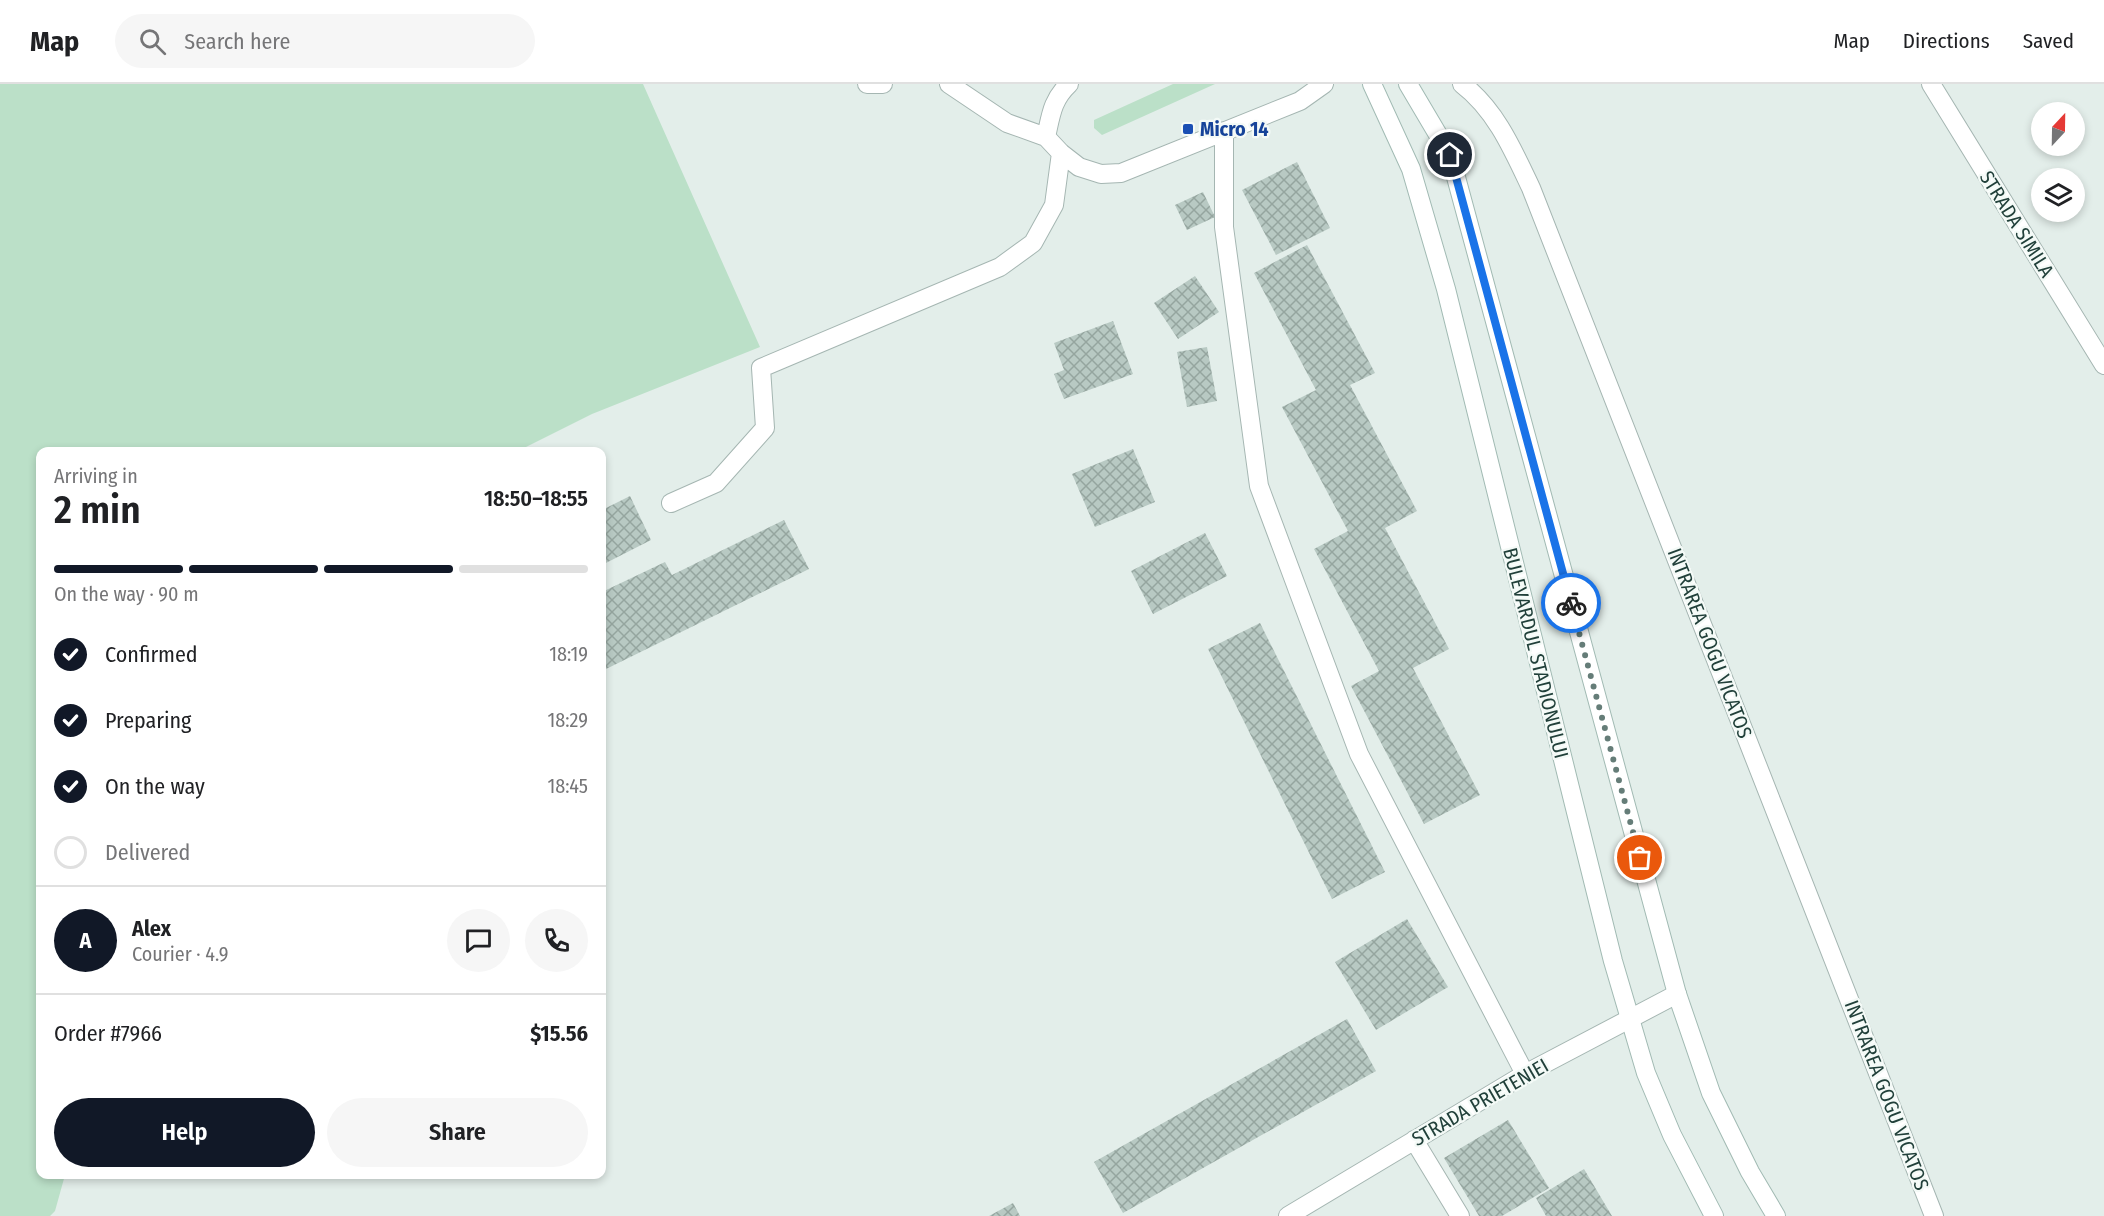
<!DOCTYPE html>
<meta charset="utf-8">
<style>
body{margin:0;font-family:"Fira Sans Condensed",sans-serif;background:#f6f6f6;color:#202124;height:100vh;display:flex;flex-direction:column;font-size:22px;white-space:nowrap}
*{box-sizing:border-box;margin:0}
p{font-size:20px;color:#757577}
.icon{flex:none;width:33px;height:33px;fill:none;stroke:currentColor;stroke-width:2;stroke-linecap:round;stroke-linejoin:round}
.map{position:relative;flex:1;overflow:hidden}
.sheet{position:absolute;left:36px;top:363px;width:570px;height:732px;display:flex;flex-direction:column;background:#fff;border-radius:12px;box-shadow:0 3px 9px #0003}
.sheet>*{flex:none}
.needle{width:39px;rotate:22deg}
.tools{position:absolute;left:2031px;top:18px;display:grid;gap:12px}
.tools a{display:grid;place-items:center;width:54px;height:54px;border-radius:50%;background:#fff;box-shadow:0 3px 9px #0003;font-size:30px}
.pin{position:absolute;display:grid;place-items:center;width:51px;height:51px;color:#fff;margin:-26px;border:3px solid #fff;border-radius:50%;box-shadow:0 2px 6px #0007}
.courier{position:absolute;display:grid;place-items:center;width:60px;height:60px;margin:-30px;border:4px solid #1a73e8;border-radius:50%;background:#fff;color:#222;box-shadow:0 2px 8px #0007}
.headline em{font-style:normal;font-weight:600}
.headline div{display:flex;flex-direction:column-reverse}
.headline{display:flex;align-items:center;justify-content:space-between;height:102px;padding:0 18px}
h1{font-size:39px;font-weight:600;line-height:45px}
.bar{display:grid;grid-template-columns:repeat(4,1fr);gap:9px 6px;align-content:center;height:72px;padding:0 18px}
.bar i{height:8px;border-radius:4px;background:#e0e0e0}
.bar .active{background:#111827}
.bar p{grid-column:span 4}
.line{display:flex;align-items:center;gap:15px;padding:0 18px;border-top:2px solid #e0e0e0}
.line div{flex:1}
.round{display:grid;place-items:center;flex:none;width:63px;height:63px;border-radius:32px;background:#f6f6f6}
ol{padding:0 18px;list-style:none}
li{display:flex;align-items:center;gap:18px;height:66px}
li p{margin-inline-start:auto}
li .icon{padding:6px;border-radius:50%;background:#111827;color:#fff;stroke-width:4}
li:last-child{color:#757577}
li i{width:33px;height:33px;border:3px solid #e0e0e0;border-radius:50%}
.cta{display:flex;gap:12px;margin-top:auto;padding:12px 18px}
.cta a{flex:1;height:69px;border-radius:36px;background:#111827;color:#fff;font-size:24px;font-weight:600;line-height:69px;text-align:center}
.cta a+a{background:#f6f6f6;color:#202124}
header{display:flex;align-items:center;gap:36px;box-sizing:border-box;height:84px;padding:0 30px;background:#fff;border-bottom:2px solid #e0e0e0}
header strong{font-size:28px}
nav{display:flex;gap:33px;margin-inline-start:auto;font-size:21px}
.search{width:420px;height:54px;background:#f6f6f6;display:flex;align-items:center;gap:15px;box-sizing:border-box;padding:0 21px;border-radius:33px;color:#757577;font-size:22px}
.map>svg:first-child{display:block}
.grass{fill:#bbe0c8}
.building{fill:url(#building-cross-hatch)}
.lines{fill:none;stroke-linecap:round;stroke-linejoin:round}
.lane-casing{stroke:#a5b6b2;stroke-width:20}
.street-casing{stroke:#a5b6b2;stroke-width:20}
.secondary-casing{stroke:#a1bab3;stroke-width:20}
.lane{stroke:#fff;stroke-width:18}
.street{stroke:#fff;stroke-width:18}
.secondary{stroke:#fff;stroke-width:18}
.done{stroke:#657d78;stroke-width:6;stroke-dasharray:0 10.8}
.route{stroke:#1a73e8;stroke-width:8}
.transit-dot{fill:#1a4fb4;stroke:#f4faf7;stroke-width:2}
.labels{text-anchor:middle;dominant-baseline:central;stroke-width:4.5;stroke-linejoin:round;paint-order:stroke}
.transit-label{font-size:20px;font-weight:bold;fill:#164399;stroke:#f4faf7;text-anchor:start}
.street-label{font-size:20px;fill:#21403a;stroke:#f4faf7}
</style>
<header>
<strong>Map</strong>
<div class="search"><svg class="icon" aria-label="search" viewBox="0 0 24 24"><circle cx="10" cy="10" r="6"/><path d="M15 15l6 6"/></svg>Search here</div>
<nav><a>Map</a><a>Directions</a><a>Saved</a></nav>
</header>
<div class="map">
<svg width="2104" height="1132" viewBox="0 0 2104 1132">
<defs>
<pattern id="building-cross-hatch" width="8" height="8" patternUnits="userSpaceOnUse" patternTransform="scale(1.5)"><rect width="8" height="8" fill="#b8c9c3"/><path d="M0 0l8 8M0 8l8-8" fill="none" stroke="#95a59f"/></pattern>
</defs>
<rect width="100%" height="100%" fill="#e3eeea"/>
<!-- grass -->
<path class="grass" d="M0,0H643L760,263L592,330L518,367L40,368V1090L65,1091L55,1127L50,1132H0Z
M1173,0H1215L1102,51L1094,44V36Z"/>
<!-- building -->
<path class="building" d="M1297,78L1330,144L1276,171L1242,106Z
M1203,108L1215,133L1187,146L1175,121Z
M1307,161L1375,289L1350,301L1417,427L1385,444L1449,565L1413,584L1480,711L1424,740L1351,602L1379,587L1314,465L1348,447L1282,323L1316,306L1254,189Z
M1195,192L1219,228L1178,255L1154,219Z
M1113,237L1133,290L1064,315L1054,290L1064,286L1054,259Z
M1207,263L1217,317L1187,323L1177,268Z
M1133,365L1155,418L1095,443L1072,390Z
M630,412L651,456L602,481V426Z
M784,436L809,485L602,587V508L665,478L672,491Z
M1205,449L1227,492L1153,530L1131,487Z
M1260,539L1385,788L1332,815L1208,565Z
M1407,835L1448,903L1376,946L1335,878Z
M1347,935L1376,987L1123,1129L1094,1078Z
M1508,1036L1549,1104L1502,1132H1479L1444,1074Z
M1584,1085L1612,1132H1546L1536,1114Z
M1013,1119L1020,1132H989Z"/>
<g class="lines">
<defs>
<path id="lane" d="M867,0H883
M949,0L1007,39L1046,53
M1069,0C1052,16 1051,31 1046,53L1061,69L1079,83L1101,90L1121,89L1300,17L1324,0
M1224,47V143L1259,402L1359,670L1525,990
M671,419L716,399L765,344L761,284L1000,183L1033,159L1054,121L1061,69"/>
<path id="street" d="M1462,0C1496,26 1513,66 1531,104L1934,1132
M1931,0L2104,281
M1414,1056L1460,1132
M1288,1132L1525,990L1677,910"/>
<path id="secondary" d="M1372,0L1411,85L1446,205L1613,877L1646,989L1672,1051L1714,1132
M1408,0L1450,71L1677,910L1711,1009L1750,1088L1776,1132"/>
</defs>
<!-- lane casing -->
<use href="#lane" class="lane-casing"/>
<!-- street casing -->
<use href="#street" class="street-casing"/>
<!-- secondary casing -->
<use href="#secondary" class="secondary-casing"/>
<!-- lane -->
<use href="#lane" class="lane"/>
<!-- street -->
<use href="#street" class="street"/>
<!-- secondary -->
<use href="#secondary" class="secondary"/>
</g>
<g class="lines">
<!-- done -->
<path class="done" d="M1571,519L1640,774"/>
<!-- route -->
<path class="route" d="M1450,71L1571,519"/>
</g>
<!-- markers -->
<rect class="transit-dot" x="1182" y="39" width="12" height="12" rx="3"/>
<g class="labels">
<!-- transit labels -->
<g class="transit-label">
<text x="1200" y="45">Micro 14</text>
</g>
<!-- street labels -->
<g class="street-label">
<text transform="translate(2017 140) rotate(58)">STRADA SIMILA</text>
<text transform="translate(1710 559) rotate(69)">INTRAREA GOGU VICATOS</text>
<text transform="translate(1536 569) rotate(76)">BULEVARDUL STADIONULUI</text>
<text transform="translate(1887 1011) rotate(69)">INTRAREA GOGU VICATOS</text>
<text transform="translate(1480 1018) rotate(-30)">STRADA PRIETENIEI</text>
</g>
</g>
</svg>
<div class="tools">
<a><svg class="needle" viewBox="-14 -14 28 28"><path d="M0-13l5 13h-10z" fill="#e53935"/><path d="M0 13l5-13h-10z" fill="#757577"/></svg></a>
<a><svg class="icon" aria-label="layers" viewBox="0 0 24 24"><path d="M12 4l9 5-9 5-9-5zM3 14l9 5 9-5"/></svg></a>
</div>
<div class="pin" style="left:1640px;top:774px;background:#ea580c"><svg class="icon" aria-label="bag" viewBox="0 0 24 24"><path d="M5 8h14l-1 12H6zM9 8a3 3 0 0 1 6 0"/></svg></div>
<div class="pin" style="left:1450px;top:71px;background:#1f2937"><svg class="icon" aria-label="home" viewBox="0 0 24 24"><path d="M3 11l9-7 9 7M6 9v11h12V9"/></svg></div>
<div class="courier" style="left:1571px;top:519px"><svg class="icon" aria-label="bike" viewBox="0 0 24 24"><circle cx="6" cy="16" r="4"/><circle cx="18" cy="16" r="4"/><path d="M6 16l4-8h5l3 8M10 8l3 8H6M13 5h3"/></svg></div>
<section class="sheet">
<div class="headline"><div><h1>2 min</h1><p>Arriving in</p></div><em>18:50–18:55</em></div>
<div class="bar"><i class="active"></i><i class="active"></i><i class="active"></i><i></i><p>On the way · 90 m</p></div>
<ol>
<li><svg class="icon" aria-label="check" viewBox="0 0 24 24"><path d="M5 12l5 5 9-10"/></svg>Confirmed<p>18:19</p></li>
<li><svg class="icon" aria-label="check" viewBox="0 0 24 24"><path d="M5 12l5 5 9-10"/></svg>Preparing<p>18:29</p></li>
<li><svg class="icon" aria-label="check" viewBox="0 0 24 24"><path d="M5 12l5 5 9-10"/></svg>On the way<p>18:45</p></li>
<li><i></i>Delivered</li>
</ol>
<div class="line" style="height:108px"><b class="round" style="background:#111827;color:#fff">A</b><div><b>Alex</b><p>Courier · 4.9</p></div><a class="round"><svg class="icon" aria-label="chat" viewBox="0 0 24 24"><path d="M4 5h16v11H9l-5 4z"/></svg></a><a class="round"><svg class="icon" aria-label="phone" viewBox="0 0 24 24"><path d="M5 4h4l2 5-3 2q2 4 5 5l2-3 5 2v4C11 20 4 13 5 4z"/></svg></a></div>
<div class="line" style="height:78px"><div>Order #7966</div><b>$15.56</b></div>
<div class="cta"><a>Help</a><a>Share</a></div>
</section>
</div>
